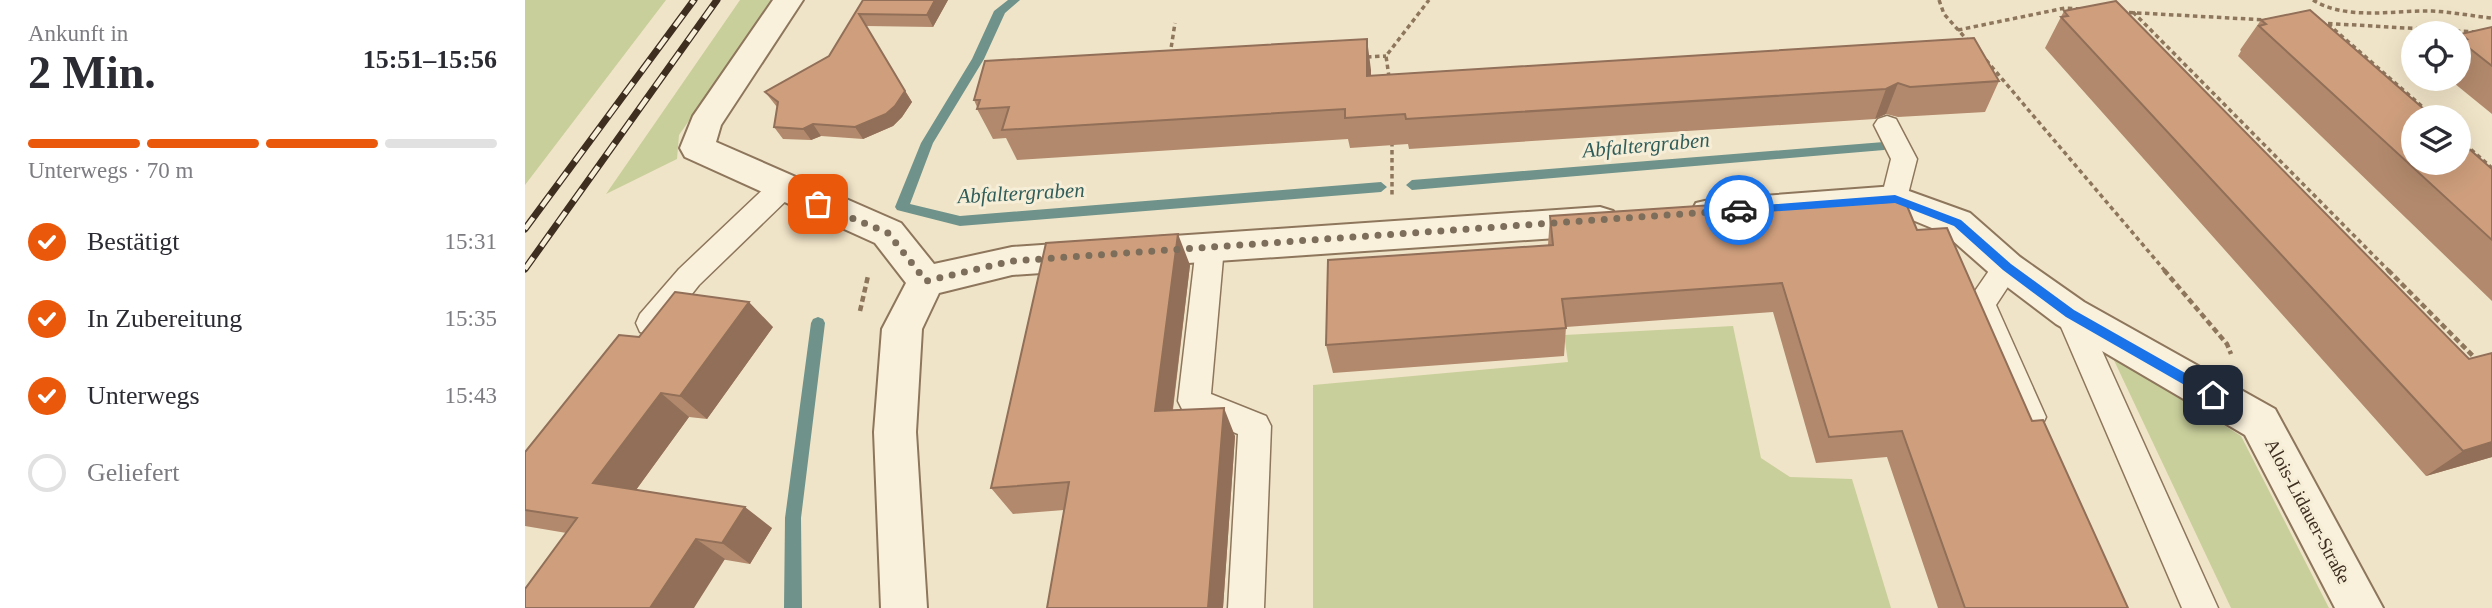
<!DOCTYPE html>
<html lang="de">
<meta charset="utf-8">
<style>
body{margin:0;font-family:"Times New Roman",serif;background:#f7f7f7;color:#2b2b33;height:100vh;display:flex;flex-direction:column;font-size:26px;white-space:nowrap}
*{box-sizing:border-box;margin:0}
p{font-size:23px;color:#7c7c81}
.icon{flex:none;width:38px;height:38px;fill:none;stroke:currentColor;stroke-width:2;stroke-linecap:round;stroke-linejoin:round}
.map{position:relative;flex:1;overflow:hidden}
.panel{display:flex;flex-direction:column;background:#fff;width:525px}
.panel>*{flex:none}
.controls{position:absolute;left:1876px;top:21px;display:grid;gap:14px}
.controls a{display:grid;place-items:center;width:70px;height:70px;border-radius:50%;background:#fff;box-shadow:0 7px 28px #0002;font-size:35px}
.pin{position:absolute;display:grid;place-items:center;width:60px;height:60px;color:#fff;margin:-30px;border-radius:14px;box-shadow:0 4px 10px #0006}
.courier{position:absolute;display:grid;place-items:center;width:70px;height:70px;margin:-35px;border:5px solid #1a73e8;border-radius:50%;background:#fff;color:#222;box-shadow:0 2px 9px #0007}
.headline em{font-style:normal;font-weight:700}
.headline div{display:flex;flex-direction:column-reverse}
.headline{display:flex;align-items:center;justify-content:space-between;height:119px;padding:0 28px}
h1{font-size:46px;font-weight:700;line-height:52px}
.bar{display:grid;grid-template-columns:repeat(4,1fr);gap:10px 7px;align-content:center;height:84px;padding:0 28px}
.bar i{height:9px;border-radius:5px;background:#e1e1e2}
.bar .active{background:#ea580c}
.bar p{grid-column:span 4}
ol{padding:0 28px;list-style:none}
li{display:flex;align-items:center;gap:21px;height:77px}
li p{margin-inline-start:auto}
li .icon{padding:7px;border-radius:50%;background:#ea580c;color:#fff;stroke-width:4}
li:last-child{color:#7c7c81}
li i{width:38px;height:38px;border:4px solid #e1e1e2;border-radius:50%}
main{display:flex;flex:1;min-height:0}
.map>svg:first-child{display:block}
.green{fill:#c9cf9b}
.lines{fill:none;stroke-linecap:round;stroke-linejoin:round}
.stream{fill:#6f938a;fill-rule:evenodd}
.lane-casing{stroke:#8d765c;stroke-width:3}
.street-casing{stroke:#8d765c;stroke-width:4}
.path-far1{stroke:#8d765c;stroke-width:3.5;stroke-dasharray:4.5 3.5;stroke-linecap:butt}
.path{stroke:#8d765c;stroke-width:4.5;stroke-dasharray:6 3.5;stroke-linecap:butt}
.lane{fill:#faf1dc;fill-rule:evenodd}
.street{fill:#faf1dc;fill-rule:evenodd}
.rail-casing{stroke:#3d2e20;stroke-width:7}
.rail{stroke:#f7eed8;stroke-width:4.5;stroke-dasharray:14;stroke-linecap:butt}
.wall{fill:#b2896c}
.shaded-wall{fill:#916f58}
.building{fill:#cf9f7d;stroke:#916f58;stroke-width:2}
.route{fill:#1a73e8}
.done{stroke:#7c6e5b;stroke-width:7;stroke-dasharray:0 12.6}
.labels{text-anchor:middle;dominant-baseline:central;stroke-width:6;stroke-linejoin:round;paint-order:stroke}
.street-label{font-size:19px;fill:#3d2e20;stroke:#f7eed8}
.water-label{font-size:21px;font-style:italic;fill:#2f5d5a;stroke:#f7eed8}
</style>
<main>
<section class="panel">
<div class="headline"><div><h1>2 Min.</h1><p>Ankunft in</p></div><em>15:51–15:56</em></div>
<div class="bar"><i class="active"></i><i class="active"></i><i class="active"></i><i></i><p>Unterwegs · 70 m</p></div>
<ol>
<li><svg class="icon" aria-label="check" viewBox="0 0 24 24"><path d="M5 12l5 5 9-10"/></svg>Bestätigt<p>15:31</p></li>
<li><svg class="icon" aria-label="check" viewBox="0 0 24 24"><path d="M5 12l5 5 9-10"/></svg>In Zubereitung<p>15:35</p></li>
<li><svg class="icon" aria-label="check" viewBox="0 0 24 24"><path d="M5 12l5 5 9-10"/></svg>Unterwegs<p>15:43</p></li>
<li><i></i>Geliefert</li>
</ol>
</section>
<div class="map">
<svg width="1967" height="608" viewBox="0 0 1967 608">
<rect width="100%" height="100%" fill="#f0e4c8"/>
<!-- green -->
<path class="green" d="M0,0H141L0,185Z
M215,0H248L154,135L152,159L81,194Z
M1208,326L1236,458L1265,477L1327,479L1366,608H788V385L1043,362L1039,335Z
M1586,354L1716,436L1804,608H1706Z"/>
<g class="lines">
<!-- stream -->
<path class="stream" d="M483,0H495L480,13L459,59L408,143L385,204L435,216L856,182L862,187L856,192L435,226L372,210L370,207L396,143L447,59L469,11Z
M1359,142L1365,146L1359,150L887,190L881,185L887,180Z
M293,317L298,319L300,323L276,518L277,608H259L260,518L286,323L288,319Z"/>
<defs>
<path id="lane" d="M1362,116L1371,119L1392,159L1380,206L1370,209L1360,206L1356,199L1366,159L1349,125L1353,119Z
M257,178L267,181L271,188L267,195L174,285L137,332L126,335L115,332L111,323L115,314L154,269L247,181Z
M685,236L695,239L699,247L686,394L741,416L746,426L739,608H703L713,434L658,411L653,401L671,247L675,239Z
M1482,256L1492,259L1496,267L1471,305L1521,417L1516,427L1505,431L1494,427L1441,304L1472,259Z
M1545,301L1556,304L1560,313L1693,608H1657L1530,313L1534,304Z"/>
<path id="street" d="M248,0H278L196,125L191,142L376,223L409,264L487,247L1075,207L1088,211L1093,221L1088,231L1075,235L487,275L414,293L397,329L391,432L402,608H356L349,432L357,329L381,283L350,243L160,157L155,148L168,116Z
M1370,186L1445,213L1495,257L1559,302L1750,409L1858,608H1810L1720,435L1531,324L1469,277L1419,233L1368,212L1184,226L1171,223L1166,213L1171,203L1184,200Z"/>
</defs>
<!-- lane casing -->
<use href="#lane" class="lane-casing"/>
<!-- street casing -->
<use href="#street" class="street-casing"/>
<!-- path-far1 -->
<path class="path-far1" d="M1414,0L1419,14L1443,41
M1788,0C1822,21 1869,10 1907,11C1927,12 1947,16 1967,18
M1596,12L1741,20
M1608,12L1865,272
M1795,23L1950,32
M1803,24L1909,117
M1433,30L1540,8L1555,9
M645,55L650,23
M842,57L861,56
M1461,60L1641,272
M864,77L861,56L904,0
M1934,139L1967,168
M867,142V196"/>
<!-- path -->
<path class="path" d="M1639,270L1702,344L1706,354
M1863,270L1953,361
M335,311L343,276"/>
<!-- lane -->
<use href="#lane" class="lane"/>
<!-- street -->
<use href="#street" class="street"/>
<defs>
<path id="rail" d="M0,229L169,0
M0,269L192,0"/>
</defs>
<!-- rail casing -->
<use href="#rail" class="rail-casing"/>
<!-- rail -->
<use href="#rail" class="rail"/>
</g>
<!-- wall -->
<path class="wall" d="M338,0H423L408,27L341,26L387,102L377,117L368,126L338,139L296,136L286,140L258,139L249,127L252,107L240,92L304,56Z
M1539,11L1967,457L1901,476L1520,48Z
M1736,20L1967,169V301L1713,56L1716,51L1715,50Z
M1967,27V114L1924,79H1934V36L1936,34Z
M846,70V76L1474,81L1460,112L1373,117L1361,114L1350,119L884,149L883,144L825,148L823,139L492,160L481,138L468,139L452,109V107L449,100Z
M1234,210L1392,230L1507,421L1603,608H1413L1362,457L1291,463L1248,312L1041,327L1039,356L808,373L801,345L1023,245L1025,216Z
M665,265L648,410L710,436L698,608H522L539,510L488,514L466,488Z
M248,327L182,419L164,417L111,490L247,528L225,564L0,526V452L114,337Z"/>
<!-- shaded-wall -->
<path class="shaded-wall" d="M410,0H423L408,27L402,15Z
M842,39L846,70V106L842,76Z
M1373,83L1361,114L1350,119L1361,89Z
M380,91L387,102L377,117L368,126L338,139L330,127Z
M288,124L296,136L286,140L278,129Z
M653,234L665,265L644,439L630,411Z
M224,302L248,327L182,419L155,396Z
M136,393L164,417L100,505L68,483Z
M699,408L710,436L698,608H683Z
M1967,442V457L1901,476L1938,451Z
M220,507L247,528L225,564L197,543Z
M171,539L200,559L169,608H125Z"/>
<!-- building -->
<path class="building" d="M338,0H410L402,15L334,14L380,91L370,106L361,114L330,127L288,124L278,129L249,127L253,102L240,92L304,56Z
M1591,1L1944,359L1967,353V442L1938,451L1536,17L1543,16L1539,11Z
M1785,10L1908,117H1888V163H1934V140L1967,169V240L1734,26L1741,24L1736,20Z
M1967,27V66L1934,40L1942,39L1936,34Z
M1449,38L1474,81L1385,87L1373,83L1361,89L881,119L880,114L820,118V109L477,130L484,107L452,109L455,100H449L460,61L842,39V76Z
M1380,201L1392,230L1422,228L1507,421L1518,420L1603,608H1440L1377,431L1304,437L1257,283L1037,299L1041,328L801,345L803,260L1028,245L1025,216L1232,202L1234,210Z
M653,234L630,411L699,408L683,608H522L544,482L466,488L521,243Z
M150,292L224,302L155,396L136,393L68,483L220,507L197,543L171,539L125,608H0V589L52,518L0,510V452L94,335L114,337Z"/>
<!-- route -->
<path class="route" d="M1370,195L1436,220L1486,264L1549,310L1692,391V399H1684L1541,317L1478,270L1429,226L1370,203L1214,214L1209,210L1214,207Z"/>
<g class="lines">
<!-- done -->
<path class="done" d="M293,204L363,233L401,281L487,261L1214,210"/>
</g>
<g class="labels">
<!-- street labels -->
<g class="street-label">
<text transform="translate(1783 511) rotate(62)">Alois-Lidauer-Straße</text>
</g>
<!-- water labels -->
<g class="water-label">
<text transform="translate(1121 145) rotate(-5)">Abfaltergraben</text>
<text transform="translate(496 193) rotate(-3)">Abfaltergraben</text>
</g>
</g>
</svg>
<div class="controls">
<a><svg class="icon" aria-label="locate" viewBox="0 0 24 24"><circle cx="12" cy="12" r="6"/><path d="M12 2v4M12 18v4M2 12h4M18 12h4"/></svg></a>
<a><svg class="icon" aria-label="layers" viewBox="0 0 24 24"><path d="M12 4l9 5-9 5-9-5zM3 14l9 5 9-5"/></svg></a>
</div>
<div class="pin" style="left:293px;top:204px;background:#ea580c"><svg class="icon" aria-label="bag" viewBox="0 0 24 24"><path d="M5 8h14l-1 12H6zM9 8a3 3 0 0 1 6 0"/></svg></div>
<div class="pin" style="left:1688px;top:395px;background:#1f2937"><svg class="icon" aria-label="home" viewBox="0 0 24 24"><path d="M3 11l9-7 9 7M6 9v11h12V9"/></svg></div>
<div class="courier" style="left:1214px;top:210px"><svg class="icon" aria-label="car" viewBox="0 0 24 24"><path d="M5 17H2v-5l4-1 3-4h7l3 4 3 1v5h-3M9 17h6M6 11h13"/><circle cx="7" cy="17" r="2"/><circle cx="17" cy="17" r="2"/></svg></div>
</div>
</main>
